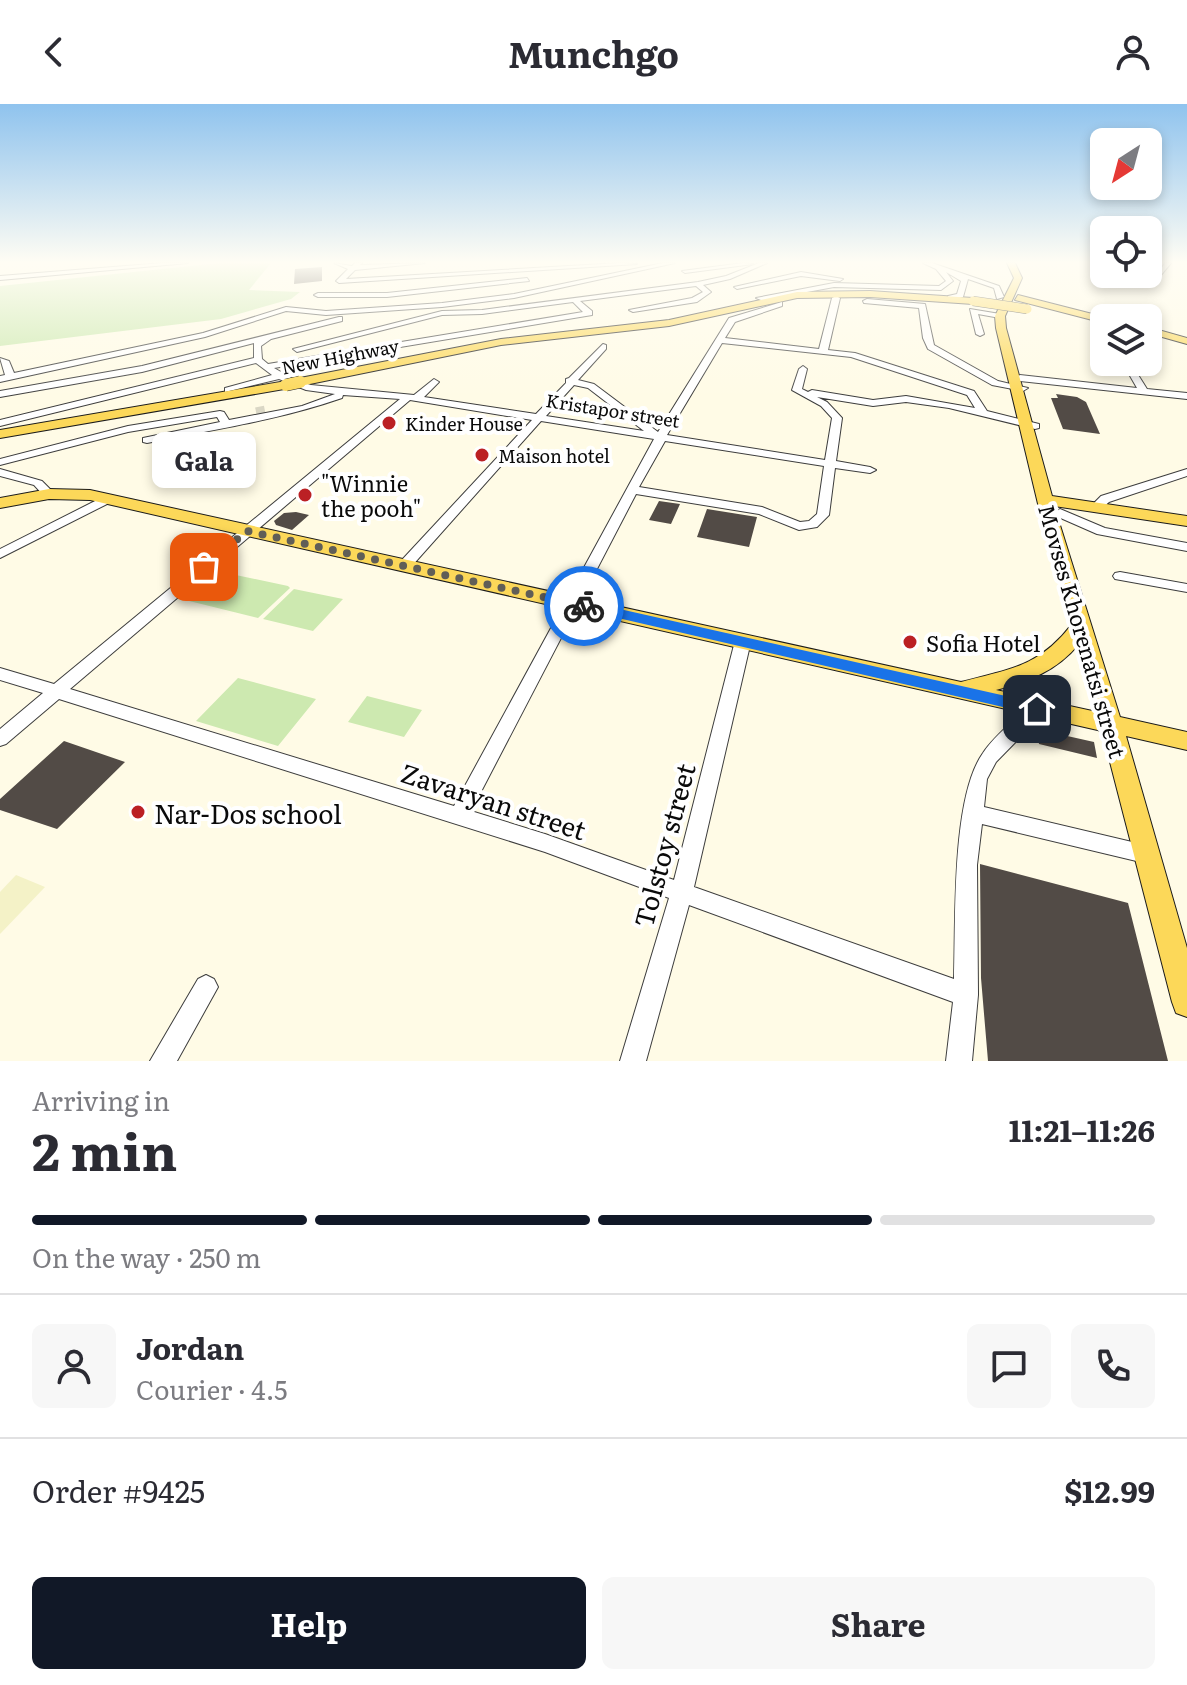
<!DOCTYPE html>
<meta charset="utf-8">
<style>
body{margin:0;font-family:Literata,serif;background:#f7f7f7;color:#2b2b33;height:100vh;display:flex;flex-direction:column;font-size:30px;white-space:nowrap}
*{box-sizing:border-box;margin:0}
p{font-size:26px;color:#7c7c81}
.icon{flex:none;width:44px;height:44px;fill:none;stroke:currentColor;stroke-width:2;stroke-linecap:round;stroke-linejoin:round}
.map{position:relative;height:957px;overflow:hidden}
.panel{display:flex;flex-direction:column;background:#fff;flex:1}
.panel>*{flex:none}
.needle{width:52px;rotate:216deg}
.fabs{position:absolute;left:1090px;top:24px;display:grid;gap:16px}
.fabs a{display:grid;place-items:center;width:72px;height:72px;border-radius:12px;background:#fff;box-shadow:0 4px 12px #0003;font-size:40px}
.pin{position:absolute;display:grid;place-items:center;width:68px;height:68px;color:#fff;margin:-34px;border-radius:16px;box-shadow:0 4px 12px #0006}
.courier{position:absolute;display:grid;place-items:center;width:80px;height:80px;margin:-40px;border:6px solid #1a73e8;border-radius:50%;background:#fff;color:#222;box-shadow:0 2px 10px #0007}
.bubble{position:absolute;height:56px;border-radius:12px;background:#fff;box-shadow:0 4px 12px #0003;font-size:26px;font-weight:700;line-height:56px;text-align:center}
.head em{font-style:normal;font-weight:700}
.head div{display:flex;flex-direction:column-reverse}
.head{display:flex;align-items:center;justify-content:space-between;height:136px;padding:0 32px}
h1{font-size:52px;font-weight:700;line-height:60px}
.bar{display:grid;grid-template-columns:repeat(4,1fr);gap:12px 8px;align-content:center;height:96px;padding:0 32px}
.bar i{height:10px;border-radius:6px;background:#e1e1e2}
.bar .active{background:#111827}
.bar p{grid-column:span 4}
.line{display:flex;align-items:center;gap:20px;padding:0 32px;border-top:2px solid #e1e1e2}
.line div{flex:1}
.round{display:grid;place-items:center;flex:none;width:84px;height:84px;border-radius:12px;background:#f7f7f7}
.action{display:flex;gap:16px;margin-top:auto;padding:16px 32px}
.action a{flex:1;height:92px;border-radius:12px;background:#111827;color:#fff;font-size:32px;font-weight:700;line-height:92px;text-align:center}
.action a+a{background:#f7f7f7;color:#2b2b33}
header{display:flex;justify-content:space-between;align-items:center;height:104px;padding:0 32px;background:#fff;font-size:36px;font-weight:700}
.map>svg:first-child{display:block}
.farmland{fill:#f4f2c7}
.green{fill:#cde9b0}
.building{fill:#524b46}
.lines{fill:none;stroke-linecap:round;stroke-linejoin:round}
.minor-tunnel{stroke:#dad7c5;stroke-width:9;stroke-dasharray:9 5;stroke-linecap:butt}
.minor-casing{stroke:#3d3d3d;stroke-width:2}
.major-casing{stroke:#1b1b1b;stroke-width:2}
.minor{fill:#fff;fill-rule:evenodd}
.major{fill:#fcd859;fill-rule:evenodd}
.major-bridge-far1-casing{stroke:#1b1b1b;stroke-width:10;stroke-linecap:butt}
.major-bridge-casing{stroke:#1b1b1b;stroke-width:13;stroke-linecap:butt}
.major-bridge-far1{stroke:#fcd859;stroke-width:9}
.major-bridge{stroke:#fcd859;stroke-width:12}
.route{fill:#1a73e8}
.done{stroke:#605e57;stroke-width:8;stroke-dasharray:0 14.4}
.poi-dot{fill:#bb2024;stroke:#fff;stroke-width:3}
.labels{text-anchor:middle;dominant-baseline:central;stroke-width:8;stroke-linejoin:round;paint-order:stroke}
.far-street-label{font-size:18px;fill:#0a0a0a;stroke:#fff}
.far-poi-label{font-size:18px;fill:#0a0a0a;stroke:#fff;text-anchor:start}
.poi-label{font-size:22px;fill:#0a0a0a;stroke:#fff;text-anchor:start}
.street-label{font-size:22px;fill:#0a0a0a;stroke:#fff}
.near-street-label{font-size:26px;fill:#0a0a0a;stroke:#fff}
.near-poi-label{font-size:26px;fill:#0a0a0a;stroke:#fff;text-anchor:start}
</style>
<header><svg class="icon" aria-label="back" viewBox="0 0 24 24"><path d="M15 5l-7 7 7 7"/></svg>Munchgo<svg class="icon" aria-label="person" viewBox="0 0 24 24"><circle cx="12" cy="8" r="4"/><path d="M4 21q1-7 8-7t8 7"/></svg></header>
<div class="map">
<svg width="1187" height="957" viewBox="0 0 1187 957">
<rect width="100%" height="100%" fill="#fffbe6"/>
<!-- farmland -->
<path class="farmland" d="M16,771L45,783L0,830V788Z"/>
<!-- green -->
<path class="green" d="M219,159H271L249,186L300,188L291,195L221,215L0,242V182Z
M207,465L288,482L290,484L258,514L173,493Z
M294,485L343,495L313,527L263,515Z
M238,574L316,595L278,642L196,617Z
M367,592L422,606L404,633L348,618Z"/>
<!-- building -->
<path class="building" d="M322,163V177L294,180L295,165Z
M1056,290L1077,293L1086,298L1100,330L1063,325L1051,294H1058Z
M659,397L680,400L671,420L649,416Z
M707,405L757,413L749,443L697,433Z
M296,408L309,411L292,426L276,421L274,417L284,409Z
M1036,625L1094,638L1097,654L1039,640Z
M64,637L125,658L57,725L0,706V695Z
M980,760L1128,799L1168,957H988L981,874Z"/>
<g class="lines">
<!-- minor-tunnel -->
<path class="minor-tunnel" d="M256,308L266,306"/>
<defs>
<path id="minor" d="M163,159H188L0,176V172Z
M334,159L352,162L355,159H362L360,161L425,159L355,166L346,175L620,159L637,160L339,179L336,177L348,165Z
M663,159H675L514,194L442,203L326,211L286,207L205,233L0,278V272L5,271L0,254L9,257L14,269L203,229L286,203L326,207L442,199L514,190Z
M743,159L753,160L685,169L682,167Z
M759,159H767L730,175L703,181L711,188L697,198L633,208L629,206L692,194L703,188L696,182L580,197L592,207V211L274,264L295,276L311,281L414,291L434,275L439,278L424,293L536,310L566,279V275L569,274L603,240L606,241V245L578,276L594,280L658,328L729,214L782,198V202L735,218L725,234L819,245L832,194L836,192L840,194L828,246L855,249L974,287L987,307L1039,320V324L1035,325L949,304L906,298L873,302L817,293L827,298L842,314L836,357L870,363L876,366L870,369L835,364L829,411L817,423L799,426L759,410L636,390L471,707L545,730L674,776L735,537L738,533H748L751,537L694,783L954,875C956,818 951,694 983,649C995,631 1015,616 1031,600L1037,598L1043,600L1046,605L1043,610L996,658L987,675L984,703L1149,742L1156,744L1159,751L1156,758L1149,760L982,720L977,761L978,891L972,957H946L953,898L689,801L646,957H620L669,794L545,748L59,595L6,640L0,642V625L43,589L0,576V564L54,580L400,295L343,291L342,294C279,316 212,326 147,339L143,338V334L220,318L217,313L128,328L0,361V355L128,322L220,307L224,308L229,316L302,302L335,290L306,286L279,275L225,288V284L272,271L256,259L0,322V316L254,254V239L142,268L0,293V287L142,262L339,213H342V217L271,235L261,242L262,255L268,260L583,208L573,198L482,210L442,211L297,248L293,245L442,207L482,206L698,178L726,172ZM722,239L851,253L967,291L975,304L906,292L873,296L812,286L808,288L802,285L807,265L803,262L799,265L792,286L821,302L832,314L825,356L667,331ZM574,281L588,284L644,327L546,312ZM410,296L532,316L400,458L398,461L405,465L410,464L541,317L654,335L454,702L70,585ZM665,337L824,362L817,410L809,417L800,418L762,403L639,383Z
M923,159H932L999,182L1004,193L997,195L994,184L968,175L963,193L948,196V192L957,190L961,177L946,168L953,177L941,186L834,183L769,195L766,198L756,194L834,179L939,182L946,177L936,165Z
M1165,159H1171L1161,171H1157Z
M801,168L843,175L840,177L801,172L737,185L734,183Z
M527,174L529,177L387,193H318L314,191L318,189H387Z
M867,195L925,200L934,241L998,277L1028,284L1023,287L992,281L928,245L923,234L919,204L864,199L863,197Z
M970,205L1000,210L1004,212L1000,214L978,210L984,230L980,232L976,230Z
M1122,258H1130L1147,285L1187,289V295L1020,277L1015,274L1020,271L1137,284Z
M0,365L42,377L55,390L53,393H45L34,381L0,372Z
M1187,365V372L1109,398L1100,406H1092L1090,403L1101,392Z
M107,391L111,392L113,395L111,398L0,454V445Z
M1060,405L1105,424L1187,439V447L1097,430L1056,412L1054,409Z
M1120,468L1187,480V488L1115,475L1113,472L1115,469Z
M206,871L214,875L218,883L177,957H150L198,875Z"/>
<path id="major" d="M1007,159H1015L1022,174L1005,212L1006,224L1052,392L1187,412V422L1054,402L1120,613L1187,628V646L1126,632L1187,844V913L1176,909L1172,898L1102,627L90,396L49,395L0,404V394L49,385L90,386L961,578C1010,565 1039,563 1072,520L1039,404L996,224L995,212L1014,174ZM1078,541L1097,608L996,586C1028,578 1056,567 1078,541Z
M870,187L973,194L978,197L973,200L870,193L797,194L669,222L501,241L300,282L294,278L300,274L501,235L669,216L797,188Z
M1018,191L1108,214H1104V219L1015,196Z
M1148,223L1187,234V240L1148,229Z
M286,277L292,281L290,284L0,334V326Z"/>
</defs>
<!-- minor casing -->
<use href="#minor" class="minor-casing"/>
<!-- major casing -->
<use href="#major" class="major-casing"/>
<!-- minor -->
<use href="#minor" class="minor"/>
<!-- major -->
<use href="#major" class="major"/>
<defs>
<path id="major-bridge-far1" d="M973,197L1027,205"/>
<path id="major-bridge" d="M286,281L300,278"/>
</defs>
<!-- major-bridge-far1 casing -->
<use href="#major-bridge-far1" class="major-bridge-far1-casing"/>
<!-- major-bridge casing -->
<use href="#major-bridge" class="major-bridge-casing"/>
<!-- major-bridge-far1 -->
<use href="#major-bridge-far1" class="major-bridge-far1"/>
<!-- major-bridge -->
<use href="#major-bridge" class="major-bridge"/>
</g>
<!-- sky -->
<linearGradient id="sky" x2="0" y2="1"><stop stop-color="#8fc3ee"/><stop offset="0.54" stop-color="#fffdf4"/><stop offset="1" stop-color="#fffdf4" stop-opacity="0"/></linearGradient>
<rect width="1187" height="293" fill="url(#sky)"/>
<!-- route -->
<path class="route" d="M584,497L1037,599L1045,605L1037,611L579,505V499Z"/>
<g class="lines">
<!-- done -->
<path class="done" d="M204,463L247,427L584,502"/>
</g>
<!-- markers -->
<g class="poi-dot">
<circle cx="389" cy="319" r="8"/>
<circle cx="482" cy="351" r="8"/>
<circle cx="305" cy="391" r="8"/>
<circle cx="910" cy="538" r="8"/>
<circle cx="138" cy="708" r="8"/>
</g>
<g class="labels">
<!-- far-street labels -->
<g class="far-street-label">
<text transform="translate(340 252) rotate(-11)">New Highway</text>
<text transform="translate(613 306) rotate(9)">Kristapor street</text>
</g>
<!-- far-poi labels -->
<g class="far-poi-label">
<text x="405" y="319">Kinder House</text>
<text x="498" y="351">Maison hotel</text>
</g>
<!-- poi labels -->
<g class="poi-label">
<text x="321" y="378">"Winnie<tspan x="321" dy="25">the pooh"</tspan></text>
<text x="926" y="538">Sofia Hotel</text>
</g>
<!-- street labels -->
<g class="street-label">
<text transform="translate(1083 527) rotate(74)">Movses Khorenatsi street</text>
</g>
<!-- near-street labels -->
<g class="near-street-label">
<text transform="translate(494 696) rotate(18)">Zavaryan street</text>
<text transform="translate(663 741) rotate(-75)">Tolstoy street</text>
</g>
<!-- near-poi labels -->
<g class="near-poi-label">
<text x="154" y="708">Nar-Dos school</text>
</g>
</g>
</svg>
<div class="fabs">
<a><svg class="needle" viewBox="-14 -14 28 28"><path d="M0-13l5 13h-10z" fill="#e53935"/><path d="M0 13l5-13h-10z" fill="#7c7c81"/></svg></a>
<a><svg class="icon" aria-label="locate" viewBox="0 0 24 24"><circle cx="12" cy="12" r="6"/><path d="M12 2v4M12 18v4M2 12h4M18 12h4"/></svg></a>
<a><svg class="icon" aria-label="layers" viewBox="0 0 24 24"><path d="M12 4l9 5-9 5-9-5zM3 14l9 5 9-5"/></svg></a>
</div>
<div class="pin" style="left:204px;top:463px;background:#ea580c"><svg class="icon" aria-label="bag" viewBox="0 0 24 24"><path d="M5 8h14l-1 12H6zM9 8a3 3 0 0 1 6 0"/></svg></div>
<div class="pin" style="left:1037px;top:605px;background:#1f2937"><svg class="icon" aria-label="home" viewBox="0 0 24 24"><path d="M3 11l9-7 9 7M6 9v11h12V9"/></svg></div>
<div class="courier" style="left:584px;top:502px"><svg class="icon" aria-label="bike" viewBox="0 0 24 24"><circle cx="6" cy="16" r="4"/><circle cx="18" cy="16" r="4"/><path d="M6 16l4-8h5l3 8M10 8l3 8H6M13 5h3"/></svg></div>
<div class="bubble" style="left:152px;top:328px;width:104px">Gala</div>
</div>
<section class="panel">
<div class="head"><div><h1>2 min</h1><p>Arriving in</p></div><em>11:21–11:26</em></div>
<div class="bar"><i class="active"></i><i class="active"></i><i class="active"></i><i></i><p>On the way · 250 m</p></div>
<div class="line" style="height:144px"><a class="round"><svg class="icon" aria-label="person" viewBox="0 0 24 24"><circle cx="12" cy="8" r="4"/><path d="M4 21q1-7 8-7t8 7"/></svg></a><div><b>Jordan</b><p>Courier · 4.5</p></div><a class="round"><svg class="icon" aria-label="chat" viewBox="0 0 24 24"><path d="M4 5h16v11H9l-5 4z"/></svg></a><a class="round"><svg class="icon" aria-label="phone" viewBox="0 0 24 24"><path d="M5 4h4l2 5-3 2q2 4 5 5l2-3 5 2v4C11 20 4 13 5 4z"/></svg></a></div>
<div class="line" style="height:104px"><div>Order #9425</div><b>$12.99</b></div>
<div class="action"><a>Help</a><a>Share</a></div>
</section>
